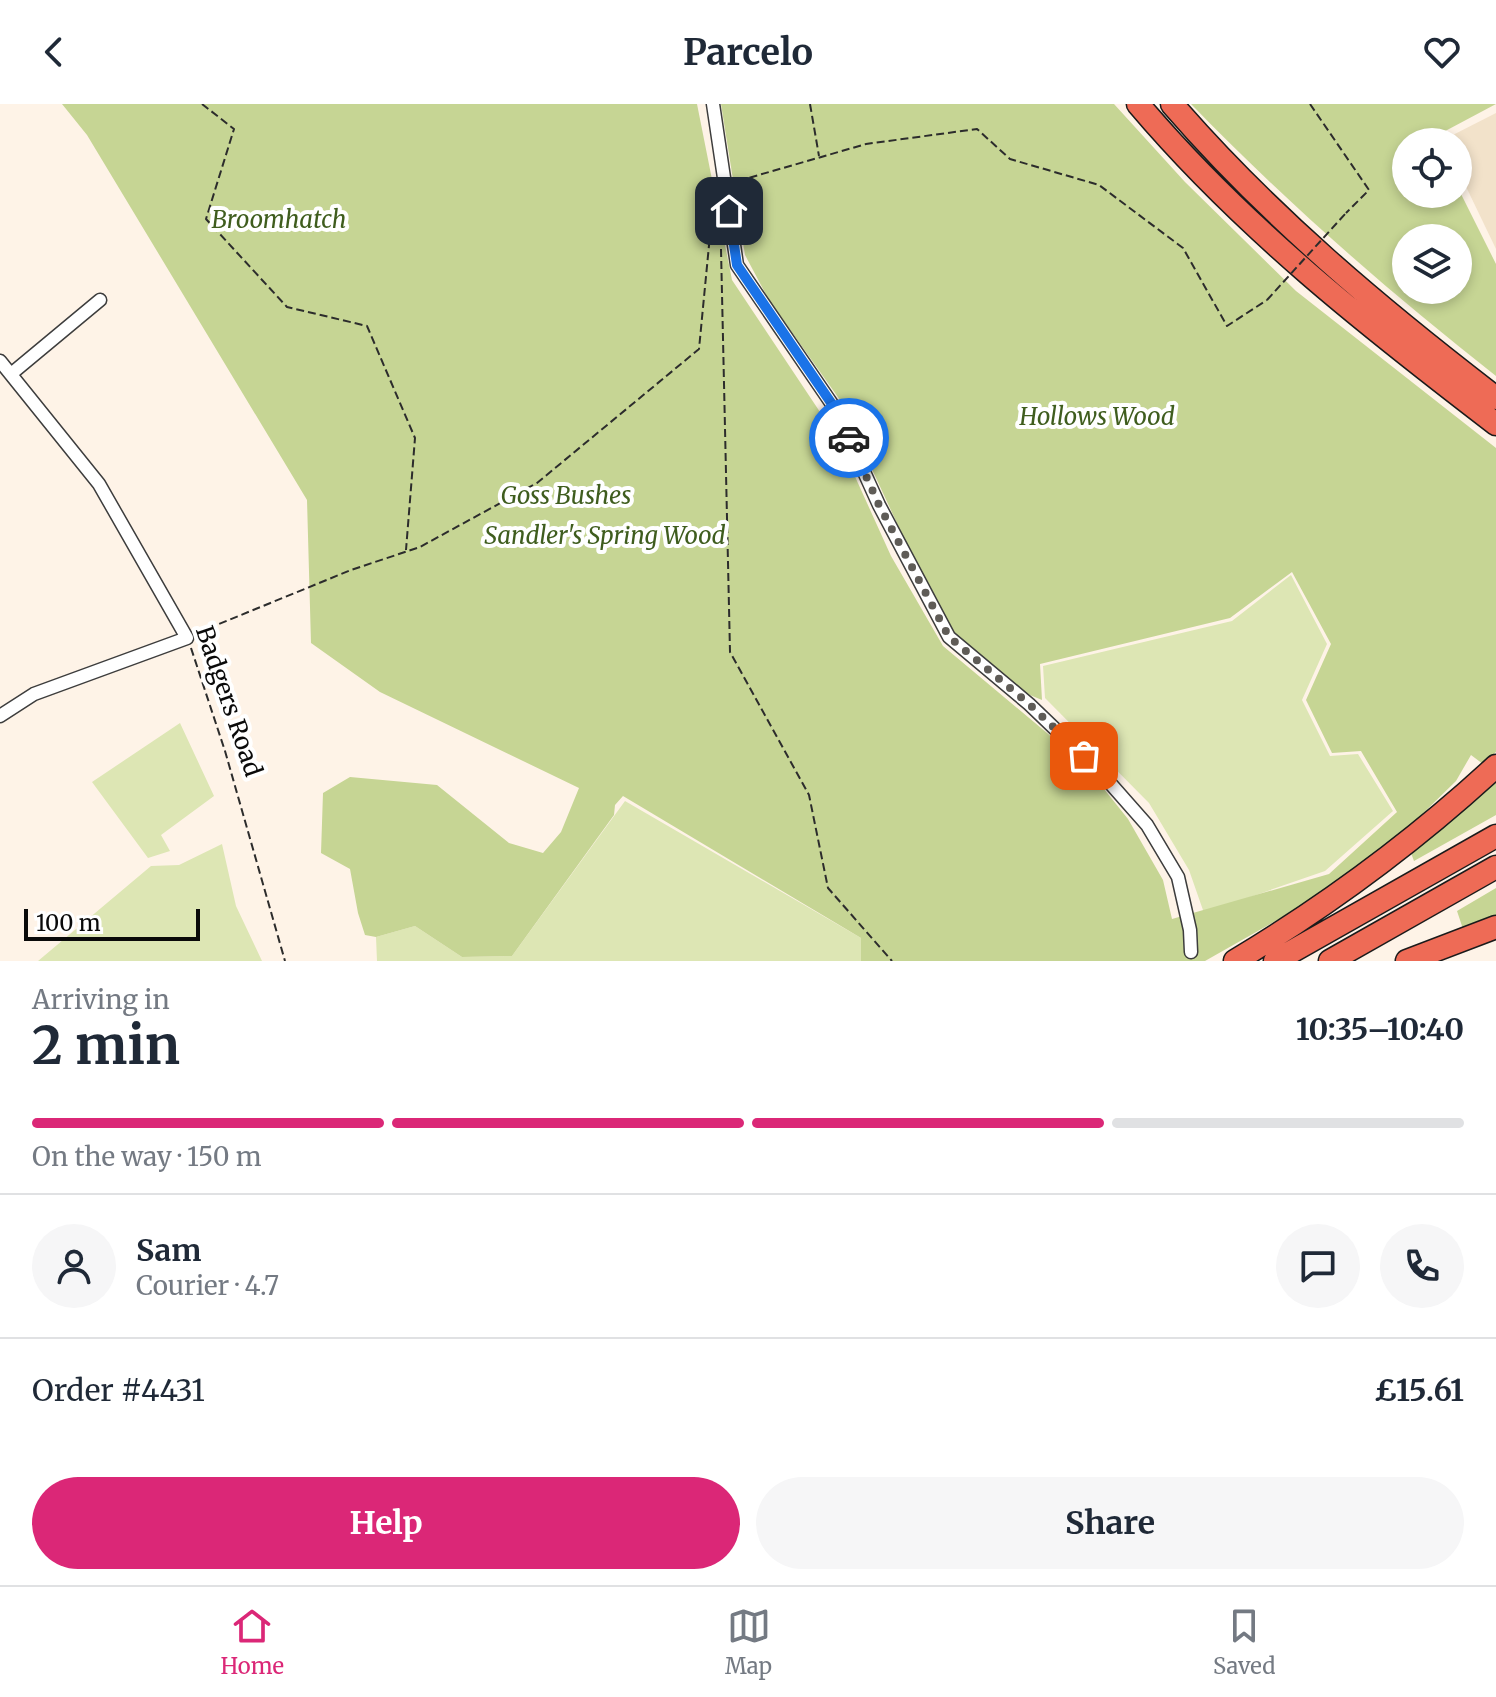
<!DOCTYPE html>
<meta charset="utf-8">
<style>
body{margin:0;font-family:Merriweather,serif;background:#f6f6f7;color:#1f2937;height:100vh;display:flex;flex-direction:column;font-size:30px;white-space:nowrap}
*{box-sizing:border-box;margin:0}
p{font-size:26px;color:#747a83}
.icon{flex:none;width:44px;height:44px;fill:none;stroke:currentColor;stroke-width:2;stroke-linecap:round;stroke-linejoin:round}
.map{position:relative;height:857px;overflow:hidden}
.sheet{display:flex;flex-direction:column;background:#fff;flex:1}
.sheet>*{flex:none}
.controls{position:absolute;left:1392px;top:24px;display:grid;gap:16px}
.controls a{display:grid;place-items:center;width:80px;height:80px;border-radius:50%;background:#fff;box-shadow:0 4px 12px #0003;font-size:40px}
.scale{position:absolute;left:24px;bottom:20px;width:176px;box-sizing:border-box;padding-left:8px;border:4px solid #0a0a0a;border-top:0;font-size:22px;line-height:28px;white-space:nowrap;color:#0a0a0a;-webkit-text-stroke:6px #fff;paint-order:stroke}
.pin{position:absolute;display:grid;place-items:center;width:68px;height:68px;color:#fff;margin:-34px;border-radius:16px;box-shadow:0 4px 12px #0006}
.courier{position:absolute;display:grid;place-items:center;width:80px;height:80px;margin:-40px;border:6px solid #1a73e8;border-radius:50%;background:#fff;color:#222;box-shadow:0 2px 10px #0007}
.summary em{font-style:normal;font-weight:700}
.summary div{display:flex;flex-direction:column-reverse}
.summary{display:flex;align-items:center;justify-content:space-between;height:136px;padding:0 32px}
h1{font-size:52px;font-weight:700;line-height:60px}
.bar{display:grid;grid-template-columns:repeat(4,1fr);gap:12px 8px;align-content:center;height:96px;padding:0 32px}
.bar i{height:10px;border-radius:6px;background:#e0e1e3}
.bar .current{background:#db2777}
.bar p{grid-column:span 4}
.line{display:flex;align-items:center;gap:20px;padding:0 32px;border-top:2px solid #e0e1e3}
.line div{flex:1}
.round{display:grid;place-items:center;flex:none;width:84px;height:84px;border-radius:42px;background:#f6f6f7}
.action{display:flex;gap:16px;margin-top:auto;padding:16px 32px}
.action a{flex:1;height:92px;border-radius:48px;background:#db2777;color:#fff;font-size:32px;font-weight:700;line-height:92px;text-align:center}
.action a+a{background:#f6f6f7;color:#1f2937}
header{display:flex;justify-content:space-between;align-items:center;height:104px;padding:0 32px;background:#fff;font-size:36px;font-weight:700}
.menu{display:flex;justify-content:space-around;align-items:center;height:112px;border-top:2px solid #e0e1e3;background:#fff;font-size:22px;color:#747a83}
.menu a{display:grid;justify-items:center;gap:4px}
.menu .current{color:#db2777}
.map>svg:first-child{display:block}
.farmland{fill:#f2e2ca}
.green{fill:#dde6b4}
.forest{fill:#c6d594;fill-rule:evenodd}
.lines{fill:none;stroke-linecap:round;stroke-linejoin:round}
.minor-casing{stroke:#3d3d3d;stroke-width:15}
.motorway-casing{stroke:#1b1b1b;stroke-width:25}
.path{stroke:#2c2c2c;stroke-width:2;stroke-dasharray:8 4;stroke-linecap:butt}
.minor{stroke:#fff;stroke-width:12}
.motorway{stroke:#ee6b56;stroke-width:22}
.path-bridge{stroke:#2c2c2c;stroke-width:2;stroke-dasharray:8 4;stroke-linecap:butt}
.done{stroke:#5f5c57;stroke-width:8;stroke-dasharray:0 14.4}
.route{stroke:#1a73e8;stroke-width:10}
.labels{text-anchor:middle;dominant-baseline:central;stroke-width:8;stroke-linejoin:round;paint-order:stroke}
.park-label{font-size:24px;font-style:italic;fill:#3f5d1e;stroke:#fff}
.street-label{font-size:24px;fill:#0a0a0a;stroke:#fff}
</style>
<header><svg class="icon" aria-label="back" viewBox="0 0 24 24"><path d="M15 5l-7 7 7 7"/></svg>Parcelo<svg class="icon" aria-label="heart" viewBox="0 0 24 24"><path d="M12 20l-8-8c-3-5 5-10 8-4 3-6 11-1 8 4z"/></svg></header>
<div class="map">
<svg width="1496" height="857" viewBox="0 0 1496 857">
<rect width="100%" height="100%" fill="#fef3e7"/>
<!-- farmland -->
<path class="farmland" d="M1496,9V145L1458,66V38L1443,36Z"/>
<!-- green -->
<path class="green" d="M1291,471L1327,540L1302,596L1330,652L1358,650L1393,707L1325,767L1204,809L1189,766L1149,699L1045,594L1043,562L1232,517Z
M180,619L214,692L161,731L170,747L148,754L92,678Z
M625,697L861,834V857H377L376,833L415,822L462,853L512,852Z
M222,740L236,802L262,857H38L151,762L179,761Z"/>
<!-- forest -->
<path class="forest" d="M62,0H697L732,176L838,335L891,452L943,542L1084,660L1128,715L1163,776L1172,815L1329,770L1397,708L1361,647L1332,649L1306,596L1331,540L1292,468L1230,514L1040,560L1042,596L1025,589L953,529L920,469L840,296L769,196L745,151L721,0H1114L1185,78L1296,187L1496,344V648L1483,660L1471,651L1456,677L1404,728L1316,794L1205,857H861V834L623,692L615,701L614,711L512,852L462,853L415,822L376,833L365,831L358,809L350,765L321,749L323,689L350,673L437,681L509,739L543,749L561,728L579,684L380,588L311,539L307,396L87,31Z
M1191,0H1496L1434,33L1435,38H1406V90H1458V84L1496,160V272C1388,187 1287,99 1191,0ZM1406,134H1458V186H1406Z
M1496,677V711L1414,757L1411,749Z
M1496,784V814L1463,825L1457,807Z"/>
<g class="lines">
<defs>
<path id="minor" d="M713,0L737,161L836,306L879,401L949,533L1029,600L1102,670L1147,721L1178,773L1190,826L1191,848
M0,257L99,380L187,534L34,590L0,612
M11,270L100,196"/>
<path id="motorway" d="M1138,0C1243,124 1368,222 1496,320
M1172,0C1268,111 1380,205 1496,294
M1235,857C1328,801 1416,736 1496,662
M1275,857L1496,732
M1330,857L1496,763
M1407,857L1496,823"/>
</defs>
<!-- minor casing -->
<use href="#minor" class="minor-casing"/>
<!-- motorway casing -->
<use href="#motorway" class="motorway-casing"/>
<!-- path -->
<path class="path" d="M202,0L234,25L206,115L287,203L367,222L415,334L406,446
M810,0L819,52
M1310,0L1369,86L1346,109
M738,77L866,40L977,25L1010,55L1099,81L1183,144L1227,222L1267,196
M721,145L730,548L809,691L828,784L892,857
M197,529L351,466L420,443L537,379L699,245L710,131L697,84L712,82
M191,544L225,647L285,857"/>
<!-- minor -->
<use href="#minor" class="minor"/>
<!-- motorway -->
<use href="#motorway" class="motorway"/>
<!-- path-bridge -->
<path class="path-bridge" d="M1267,196L1346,109"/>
</g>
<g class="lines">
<!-- done -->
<path class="done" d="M849,334L879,401L949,533L1029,600L1084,652"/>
<!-- route -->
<path class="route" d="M729,107L737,161L836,306L849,334"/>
</g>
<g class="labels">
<!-- park labels -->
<g class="park-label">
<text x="279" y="115">Broomhatch</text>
<text x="1097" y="312">Hollows Wood</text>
<text x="566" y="391">Goss Bushes</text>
<text x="605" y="431">Sandler's Spring Wood</text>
</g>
<!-- street labels -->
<g class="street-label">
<text transform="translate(229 597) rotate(71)">Badgers Road</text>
</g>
</g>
</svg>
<div class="controls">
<a><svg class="icon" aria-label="locate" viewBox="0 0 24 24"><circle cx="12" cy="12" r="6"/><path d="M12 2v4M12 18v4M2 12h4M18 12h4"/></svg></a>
<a><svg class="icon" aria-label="layers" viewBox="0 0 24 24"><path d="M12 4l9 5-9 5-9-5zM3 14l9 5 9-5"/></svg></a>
</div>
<div class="scale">100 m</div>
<div class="pin" style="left:1084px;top:652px;background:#ea580c"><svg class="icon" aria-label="bag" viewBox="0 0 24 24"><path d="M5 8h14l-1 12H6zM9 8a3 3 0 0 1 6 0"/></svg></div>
<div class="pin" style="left:729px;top:107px;background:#1f2937"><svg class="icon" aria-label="home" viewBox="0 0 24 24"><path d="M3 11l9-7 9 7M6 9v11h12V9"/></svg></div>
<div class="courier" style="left:849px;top:334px"><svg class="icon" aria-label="car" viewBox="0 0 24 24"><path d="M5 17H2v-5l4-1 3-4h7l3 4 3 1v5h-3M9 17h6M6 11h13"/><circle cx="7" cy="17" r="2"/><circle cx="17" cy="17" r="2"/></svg></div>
</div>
<section class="sheet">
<div class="summary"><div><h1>2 min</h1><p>Arriving in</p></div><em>10:35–10:40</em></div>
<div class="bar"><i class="current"></i><i class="current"></i><i class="current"></i><i></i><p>On the way · 150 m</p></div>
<div class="line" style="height:144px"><a class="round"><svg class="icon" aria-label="person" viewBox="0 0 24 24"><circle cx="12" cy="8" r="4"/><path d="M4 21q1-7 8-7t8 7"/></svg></a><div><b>Sam</b><p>Courier · 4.7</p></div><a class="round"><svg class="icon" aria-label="chat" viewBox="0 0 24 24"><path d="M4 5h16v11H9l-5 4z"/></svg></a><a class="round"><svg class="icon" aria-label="phone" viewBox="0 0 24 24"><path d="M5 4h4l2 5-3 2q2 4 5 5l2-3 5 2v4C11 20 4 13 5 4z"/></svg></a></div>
<div class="line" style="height:104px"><div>Order #4431</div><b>£15.61</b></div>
<div class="action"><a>Help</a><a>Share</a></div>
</section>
<nav class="menu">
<a class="current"><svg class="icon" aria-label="home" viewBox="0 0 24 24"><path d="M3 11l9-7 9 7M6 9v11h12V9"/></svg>Home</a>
<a><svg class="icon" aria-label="map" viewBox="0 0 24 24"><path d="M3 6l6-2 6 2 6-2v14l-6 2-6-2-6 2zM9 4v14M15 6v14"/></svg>Map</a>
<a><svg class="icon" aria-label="saved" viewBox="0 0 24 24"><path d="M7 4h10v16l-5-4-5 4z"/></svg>Saved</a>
</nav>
